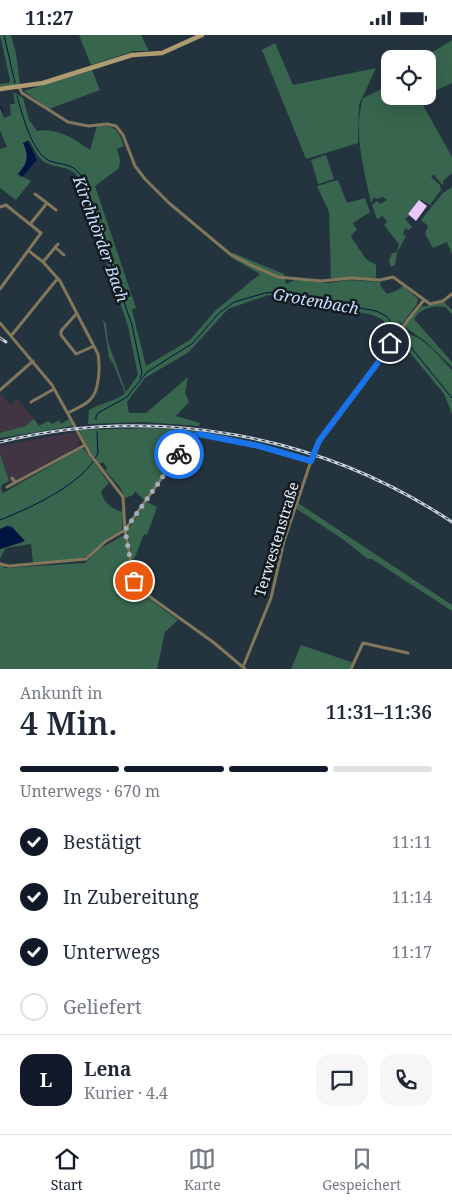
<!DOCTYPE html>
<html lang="de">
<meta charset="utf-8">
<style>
body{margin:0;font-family:"Noto Serif",serif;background:#f6f6f7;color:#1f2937;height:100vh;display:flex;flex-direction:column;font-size:19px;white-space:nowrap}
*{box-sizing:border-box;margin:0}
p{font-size:16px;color:#747a83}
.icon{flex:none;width:28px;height:28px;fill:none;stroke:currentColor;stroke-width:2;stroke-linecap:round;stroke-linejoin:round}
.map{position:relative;height:634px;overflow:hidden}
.details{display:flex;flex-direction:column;background:#fff;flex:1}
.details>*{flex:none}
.tools{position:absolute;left:381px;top:15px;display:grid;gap:10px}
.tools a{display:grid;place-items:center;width:55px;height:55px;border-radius:10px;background:#fff;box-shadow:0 5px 20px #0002;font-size:25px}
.pin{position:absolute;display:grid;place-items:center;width:42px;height:42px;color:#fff;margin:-21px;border:2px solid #fff;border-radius:50%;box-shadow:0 1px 5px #0007}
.courier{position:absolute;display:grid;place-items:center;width:50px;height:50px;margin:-25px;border:4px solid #1a73e8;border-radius:50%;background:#fff;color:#222;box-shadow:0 1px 6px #0007}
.overview em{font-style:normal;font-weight:600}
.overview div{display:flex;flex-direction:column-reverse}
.overview{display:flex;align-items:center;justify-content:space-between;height:85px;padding:0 20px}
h1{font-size:32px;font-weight:600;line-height:38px}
.bar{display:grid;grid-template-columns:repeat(4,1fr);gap:8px 5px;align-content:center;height:60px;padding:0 20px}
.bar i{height:6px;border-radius:4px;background:#e0e1e3}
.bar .selected{background:#111827}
.bar p{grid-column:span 4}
.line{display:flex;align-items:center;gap:12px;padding:0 20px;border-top:1px solid #e0e1e3}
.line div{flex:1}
.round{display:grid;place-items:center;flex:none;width:52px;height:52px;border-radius:15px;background:#f6f6f7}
ol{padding:0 20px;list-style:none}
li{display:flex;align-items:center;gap:15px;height:55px}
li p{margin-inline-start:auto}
li .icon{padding:5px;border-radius:50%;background:#111827;color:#fff;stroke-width:4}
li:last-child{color:#747a83}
li i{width:28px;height:28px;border:2px solid #e0e1e3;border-radius:50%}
.status{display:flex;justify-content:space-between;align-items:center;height:35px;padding:0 25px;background:#fff;direction:ltr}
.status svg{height:14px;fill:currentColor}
.dock{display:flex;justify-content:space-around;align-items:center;height:70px;border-top:1px solid #e0e1e3;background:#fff;font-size:14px;color:#747a83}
.dock a{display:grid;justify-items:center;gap:2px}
.dock .selected{color:#111827}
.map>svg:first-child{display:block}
.industrial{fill:#413443}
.green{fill:#37654d}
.water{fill:#001442}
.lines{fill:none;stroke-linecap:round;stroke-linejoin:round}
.stream{stroke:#001442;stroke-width:1}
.building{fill:#e9c9f9}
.street{stroke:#82765b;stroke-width:3}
.secondary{stroke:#b09c71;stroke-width:4.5}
.rail-casing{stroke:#c7d2db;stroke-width:3}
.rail{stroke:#131a20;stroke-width:1;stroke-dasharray:4;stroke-linecap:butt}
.street-bridge{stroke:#82765b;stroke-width:3}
.done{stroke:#a3b0b9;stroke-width:5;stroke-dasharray:0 9}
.route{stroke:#1a73e8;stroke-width:6}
.labels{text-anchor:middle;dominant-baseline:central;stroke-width:5;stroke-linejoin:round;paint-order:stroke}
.street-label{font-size:15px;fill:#e8f2fa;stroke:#131a20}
.water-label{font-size:16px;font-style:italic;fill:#cbdfff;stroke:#131a20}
</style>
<div class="status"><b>11:27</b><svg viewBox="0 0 49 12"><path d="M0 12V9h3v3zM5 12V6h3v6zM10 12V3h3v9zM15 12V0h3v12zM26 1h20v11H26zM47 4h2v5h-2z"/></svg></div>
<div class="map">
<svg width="452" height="634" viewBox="0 0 452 634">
<rect width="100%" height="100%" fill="#24343f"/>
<!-- industrial -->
<path class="industrial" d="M0,358L10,370L17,364L34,384L25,391L0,398Z
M76,397L80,405L78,411L10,449L0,419V411Z"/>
<!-- green -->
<path class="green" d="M0,0H11L16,19L20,50L0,52V49L9,48L10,45Z
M79,0H141L149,16H134L91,30Z
M452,5V48L428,59V24H421Z
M275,8L293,50L376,33L359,70L358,108L306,124L262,15Z
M92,35L100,55L49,74L24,56Z
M390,50V61H418L452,122V138L443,146V150L436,143L434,139L431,142L440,150L441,155L430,170L416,162L421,165L408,179L409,181L405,184L412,192L409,195L405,193L403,199L406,201L397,218L395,230L391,232L389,226L392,218L397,217L399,209L384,190L387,187L383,181L377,184L372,170L377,166L380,169L387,165L383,162L376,164L374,162L371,168C364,134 353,98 363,63Z
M13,57L23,63L29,85L37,96C56,92 75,104 90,115L97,91C115,89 119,96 124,111L117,114L120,125L119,133L95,151L136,273L132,275L146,331L190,305L215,276L260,239L230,222L233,218L284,239L286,249L295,245L328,248L349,245L381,247L380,250L387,259L398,255L403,251L418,264L417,269L402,289L399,286L401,291L392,301L383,285L373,280L268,260L228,274L189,317L145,343L127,367L129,378H146L188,342L185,358L189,367L176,381L200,388L199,391L144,387L88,389L89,375C100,368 115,367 125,358L113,328L109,323L103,284L106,289L108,307L126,357L138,340L128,291L76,139C67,131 56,133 46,128C37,123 34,113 29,105L24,108C29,121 28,129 18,139L31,146L16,165L0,153V114L7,112L0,95V73L4,83L11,80L10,69H15Z
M326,120L334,144L318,149L311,125Z
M338,145L347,168L365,163L370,177L353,188L357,195L353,198L351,202L366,224L376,230V243H331L329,177L317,151Z
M452,152V219L447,207L433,213L425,199L428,191L421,185L442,159Z
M444,267L452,275V279L445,272C432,270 421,273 414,284L452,327V332L425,306L405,292L406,288L421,272Z
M403,295L407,299C425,302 439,322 452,335V379L444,359L397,302Z
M34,384L39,391L48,386L53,389L59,385L61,389L69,384L73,391L0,403V398L25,391Z
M154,393L196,396L190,402L144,465L135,456L133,460L125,463L120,452L105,435L107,433L103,427L100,429L90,416L79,395Z
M82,413L85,415L109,448L101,456C104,468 111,474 123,477L122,495L109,502L86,522L81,524L33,528L31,509L6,513L0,523V514L23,507L12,492L7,491L0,494V419L9,446L2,450L1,454L3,458Z
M147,467L157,472L147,500L144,499L134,525L132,524L127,496Z
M298,468L452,570V576L372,524H368L344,505L297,474Z
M124,500L133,545L137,555L178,585L165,597L157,634H0V526L4,533L85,528L99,514Z
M301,610L354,628L352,634H291Z"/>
<!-- water -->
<path class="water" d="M28,106L37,125L22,142L18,139C28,128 29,121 23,108Z
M7,491L12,492L25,506L0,514V494Z"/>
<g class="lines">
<!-- stream -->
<path class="stream" d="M4,0L15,48
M17,61C22,78 32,119 50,126C62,130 71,128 80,139L132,290L142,338L140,343
M0,71L3,77
M400,299L452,363
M96,385V381L98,378L127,362L147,337L193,308L219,278L234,267L265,258L277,257L376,276L386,281L398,296
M0,485C30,473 84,449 98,418L97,397"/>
</g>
<!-- building -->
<path class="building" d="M419,165L427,171L416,186L408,179Z"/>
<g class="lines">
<!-- street -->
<path class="street" d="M19,52L22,58L68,87L88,91L107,89L116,91L123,100L135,131L145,144L169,168L230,219L253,231L278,242L321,246L351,243L380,245L393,242L430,269L443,266L452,259
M47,168L56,175
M0,172L6,170L41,198L0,254
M31,188L47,168L35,159
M55,212L64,220
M29,216L43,227L60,246L98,319C100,331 100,357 89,366C83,371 75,374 68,378
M43,227L58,209
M77,278L61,296V300L76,319L94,311
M0,288L52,350L90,419L123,462L125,495L133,539L139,554L213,607L245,634
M11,301L58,243
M0,355L33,326
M31,367L54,354
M316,411L377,329L407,286L424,265
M12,443L15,447
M7,452L85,410
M0,529L9,531L86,524L106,506L125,495L187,407L195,400C217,397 288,418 311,426L284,506L271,563L243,632
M351,634L363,608L408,618"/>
<!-- secondary -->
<path class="secondary" d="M0,54L43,48L132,20L162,18L202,0"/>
<defs>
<path id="rail" d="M0,303L6,307
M0,407C154,369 320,399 452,487"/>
</defs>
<!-- rail casing -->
<use href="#rail" class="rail-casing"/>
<!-- rail -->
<use href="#rail" class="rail"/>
<!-- street-bridge -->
<path class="street-bridge" d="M311,426L316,411"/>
</g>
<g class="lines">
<!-- done -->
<path class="done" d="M134,546L125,495L179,419"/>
<!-- route -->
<path class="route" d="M179,419L191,402L198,399L259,411L311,426L319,406L377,329L390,308"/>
</g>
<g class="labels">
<!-- street labels -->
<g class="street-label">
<text transform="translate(276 504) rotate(-73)">Terwestenstraße</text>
</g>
<!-- water labels -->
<g class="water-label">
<text transform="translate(101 204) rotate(70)">Kirchhörder Bach</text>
<text transform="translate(316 266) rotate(10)">Grotenbach</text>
</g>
</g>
</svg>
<div class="tools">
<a><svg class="icon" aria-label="locate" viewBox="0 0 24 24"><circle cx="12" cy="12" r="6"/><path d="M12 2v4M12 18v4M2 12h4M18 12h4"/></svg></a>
</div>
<div class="pin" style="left:134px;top:546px;background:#ea580c"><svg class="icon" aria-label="bag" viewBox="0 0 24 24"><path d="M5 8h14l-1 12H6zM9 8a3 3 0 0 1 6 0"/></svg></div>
<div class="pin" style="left:390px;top:308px;background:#1f2937"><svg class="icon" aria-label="home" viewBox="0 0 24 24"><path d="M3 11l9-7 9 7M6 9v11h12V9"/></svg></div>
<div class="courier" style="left:179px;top:419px"><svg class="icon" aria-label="bike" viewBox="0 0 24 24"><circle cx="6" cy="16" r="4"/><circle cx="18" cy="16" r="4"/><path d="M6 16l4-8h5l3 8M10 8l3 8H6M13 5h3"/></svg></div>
</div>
<section class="details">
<div class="overview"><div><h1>4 Min.</h1><p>Ankunft in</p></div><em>11:31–11:36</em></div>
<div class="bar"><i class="selected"></i><i class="selected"></i><i class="selected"></i><i></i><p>Unterwegs · 670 m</p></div>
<ol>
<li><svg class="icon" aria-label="check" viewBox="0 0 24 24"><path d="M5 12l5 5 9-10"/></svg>Bestätigt<p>11:11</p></li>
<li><svg class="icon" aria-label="check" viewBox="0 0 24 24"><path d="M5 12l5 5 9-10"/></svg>In Zubereitung<p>11:14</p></li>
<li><svg class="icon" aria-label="check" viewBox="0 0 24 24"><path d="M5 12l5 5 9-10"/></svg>Unterwegs<p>11:17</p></li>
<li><i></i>Geliefert</li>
</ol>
<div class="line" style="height:90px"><b class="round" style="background:#111827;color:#fff">L</b><div><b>Lena</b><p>Kurier · 4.4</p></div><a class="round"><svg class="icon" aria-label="chat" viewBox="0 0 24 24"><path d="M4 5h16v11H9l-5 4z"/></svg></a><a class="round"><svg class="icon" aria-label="phone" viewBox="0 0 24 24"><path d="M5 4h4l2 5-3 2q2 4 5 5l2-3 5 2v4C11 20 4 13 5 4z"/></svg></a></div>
</section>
<nav class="dock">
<a class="selected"><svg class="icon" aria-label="home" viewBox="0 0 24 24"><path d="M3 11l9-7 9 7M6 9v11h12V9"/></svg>Start</a>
<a><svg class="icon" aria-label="map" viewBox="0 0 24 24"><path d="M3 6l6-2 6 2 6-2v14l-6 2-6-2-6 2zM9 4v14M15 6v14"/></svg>Karte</a>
<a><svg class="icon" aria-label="saved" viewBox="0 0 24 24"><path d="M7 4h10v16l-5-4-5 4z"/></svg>Gespeichert</a>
</nav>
